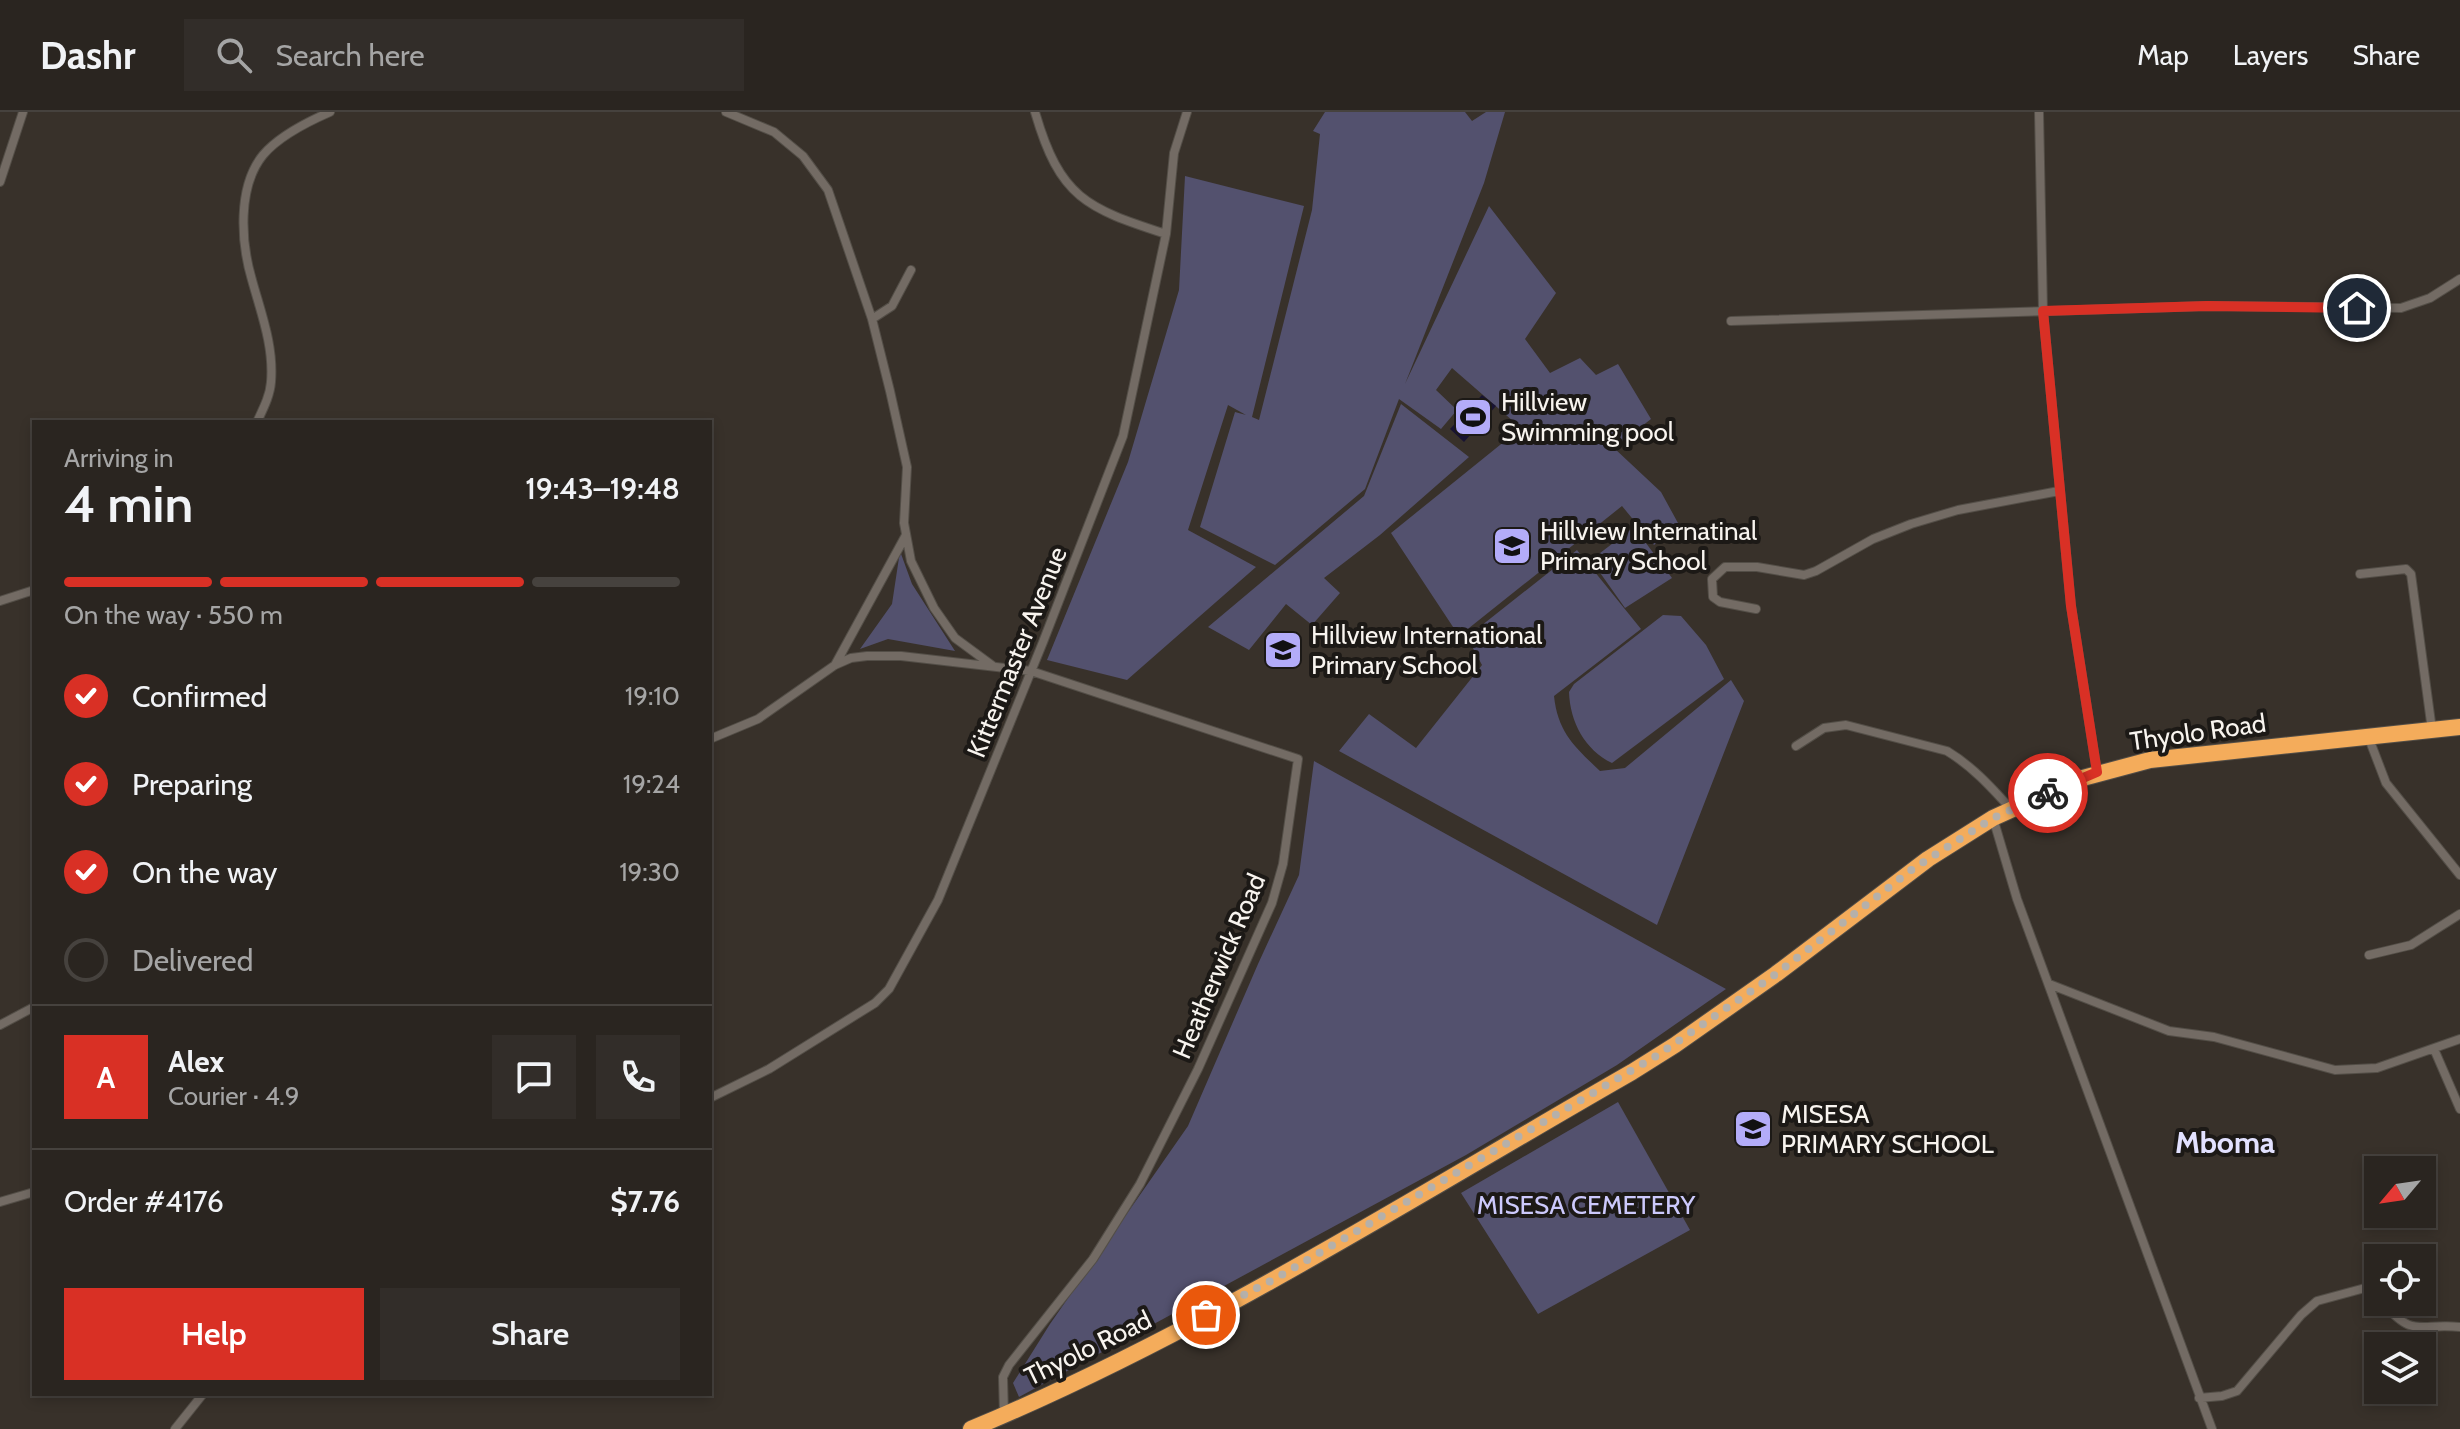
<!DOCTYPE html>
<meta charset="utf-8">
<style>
body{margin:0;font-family:Cabin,sans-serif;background:#322d29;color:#f1f3f6;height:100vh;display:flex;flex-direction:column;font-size:30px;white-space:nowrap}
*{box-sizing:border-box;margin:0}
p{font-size:26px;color:#a5a5a5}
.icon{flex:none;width:44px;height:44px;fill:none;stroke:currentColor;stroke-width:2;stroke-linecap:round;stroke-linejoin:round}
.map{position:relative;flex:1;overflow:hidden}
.panel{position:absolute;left:32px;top:308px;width:680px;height:976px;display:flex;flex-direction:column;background:#2a2520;border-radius:0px;box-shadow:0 4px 12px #0003,0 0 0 2px #46423e}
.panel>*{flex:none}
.needle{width:52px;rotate:241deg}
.buttons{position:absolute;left:2364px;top:1044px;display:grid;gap:16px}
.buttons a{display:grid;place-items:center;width:72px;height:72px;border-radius:0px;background:#2a2520;box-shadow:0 4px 12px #0003,0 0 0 2px #46423e;font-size:40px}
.pin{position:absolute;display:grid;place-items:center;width:68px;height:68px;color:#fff;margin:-34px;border:4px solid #fff;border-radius:50%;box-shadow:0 2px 8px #0007}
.courier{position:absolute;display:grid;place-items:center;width:80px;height:80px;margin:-40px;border:6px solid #d93025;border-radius:50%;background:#fff;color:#222;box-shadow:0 2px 10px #0007}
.overview em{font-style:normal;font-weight:600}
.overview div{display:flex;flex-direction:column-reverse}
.overview{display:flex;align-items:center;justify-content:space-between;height:136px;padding:0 32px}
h1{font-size:52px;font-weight:600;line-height:60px}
.bar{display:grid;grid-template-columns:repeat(4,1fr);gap:12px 8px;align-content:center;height:96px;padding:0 32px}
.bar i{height:10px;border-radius:6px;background:#46423e}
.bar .selected{background:#d93025}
.bar p{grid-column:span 4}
.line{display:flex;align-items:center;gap:20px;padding:0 32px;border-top:2px solid #46423e}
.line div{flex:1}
.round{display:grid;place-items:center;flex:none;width:84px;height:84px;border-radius:0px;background:#322d29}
ol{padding:0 32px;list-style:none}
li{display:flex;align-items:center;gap:24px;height:88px}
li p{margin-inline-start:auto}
li .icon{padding:8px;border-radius:50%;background:#d93025;color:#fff;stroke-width:4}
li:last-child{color:#a5a5a5}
li i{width:44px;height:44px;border:4px solid #46423e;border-radius:50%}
.button{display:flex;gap:16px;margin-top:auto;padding:16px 32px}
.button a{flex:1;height:92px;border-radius:0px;background:#d93025;color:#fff;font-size:32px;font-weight:600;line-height:92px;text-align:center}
.button a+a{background:#322d29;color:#f1f3f6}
header{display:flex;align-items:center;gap:48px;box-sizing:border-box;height:112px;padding:0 40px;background:#2a2520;border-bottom:2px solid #46423e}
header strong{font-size:38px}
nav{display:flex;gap:44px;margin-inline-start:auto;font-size:28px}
.search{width:560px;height:72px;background:#322d29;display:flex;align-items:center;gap:20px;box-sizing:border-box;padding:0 28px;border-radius:0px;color:#a5a5a5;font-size:30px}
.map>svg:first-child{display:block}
.green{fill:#53516e}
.water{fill:#181332}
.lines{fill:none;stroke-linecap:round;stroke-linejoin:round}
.street-casing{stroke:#534e47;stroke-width:10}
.highway-casing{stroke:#534e47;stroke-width:18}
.street{stroke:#736b64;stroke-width:8}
.highway{stroke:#f4ac5b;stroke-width:16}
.done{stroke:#b5b0aa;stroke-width:8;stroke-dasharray:0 14.4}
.route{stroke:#d93025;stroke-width:10}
.labels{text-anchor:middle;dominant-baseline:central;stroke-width:8;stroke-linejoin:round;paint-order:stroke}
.poi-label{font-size:26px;fill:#f8f4ef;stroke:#1c1916;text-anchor:start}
.street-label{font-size:26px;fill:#f8f4ef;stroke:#1c1916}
.park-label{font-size:26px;fill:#ccc9fc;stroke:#1c1916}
.quarter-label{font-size:30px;font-weight:bold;fill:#e2e1ff;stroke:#1c1916}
</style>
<header>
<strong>Dashr</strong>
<div class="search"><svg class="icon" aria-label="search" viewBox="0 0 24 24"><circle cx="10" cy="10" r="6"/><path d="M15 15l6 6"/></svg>Search here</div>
<nav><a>Map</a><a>Layers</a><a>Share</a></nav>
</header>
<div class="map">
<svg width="2460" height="1317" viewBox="0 0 2460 1317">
<rect width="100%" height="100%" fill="#38312a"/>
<!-- green -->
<path class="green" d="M1325,0H1465L1472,9L1486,0H1505L1484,71L1405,272L1489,94L1556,181L1525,227L1550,261L1580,246L1596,263L1618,252L1651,307L1614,336L1661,380L1678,411L1654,433L1622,394L1459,524L1391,421L1521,316L1452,256L1436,278L1457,298L1441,317L1399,287L1365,377L1275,453L1200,415L1235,300L1246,303L1228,293L1188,418L1256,455L1127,568L1047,548L1128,350L1179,178L1185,64L1304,94L1252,305L1259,308L1312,98L1320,22L1313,19Z
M1401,292L1469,345L1380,423L1324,466L1340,481L1312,513L1286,492L1249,538L1208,515L1364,384Z
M1634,415L1672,466L1625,496L1591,448Z
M1577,438L1641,517L1554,584C1558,621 1575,635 1600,659L1625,656L1731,568L1744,589L1657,813L1339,639L1369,602L1416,636L1482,553L1467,525Z
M900,439L912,472L955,539L888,527L860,537L892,492Z
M1663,503L1681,504L1706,533L1724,567L1612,651C1585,638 1570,610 1569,580L1574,572Z
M1314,649L1726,877L1617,953L1466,1043L1019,1285L1013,1271L1050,1212L1188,1014L1258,852L1299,763Z
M1618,990L1690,1118L1538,1202L1461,1081Z"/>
<!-- water -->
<path class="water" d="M1482,283L1496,294L1464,330L1450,317Z"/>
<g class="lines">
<defs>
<path id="street" d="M726,0L774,20L803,44L828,78L872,207L890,279L907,355L904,411L911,449L934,496L955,526L993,554
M1035,0C1060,86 1086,96 1166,122
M2039,0L2043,199L2071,494L2097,660
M0,70L23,0
M872,207L892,194L911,158
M1731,209L2207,194L2401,196L2430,186L2460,167
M257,310C263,297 270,284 271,270C274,234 261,201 252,168C241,131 237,75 263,43C279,24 307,10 330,0
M2360,462L2406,457L2411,462L2432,618
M0,489L34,478
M1756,497L1720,490L1713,485L1712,467L1725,455H1757L1804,463L1816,459L1873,427L1911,412L1958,398L2059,379
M835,553L906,423
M2368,624L2386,671L2460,763
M710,627L758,607L835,553L851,546L867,544H901L1031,559L1298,647L1283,752L1272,791L1198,957L1140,1072L1093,1147L1009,1253L1003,1265L1004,1303
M1796,634L1824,616L1846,613L1947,639C1972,654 1991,675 2011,697
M1993,706L2017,787L2212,1317
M2369,843L2411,833L2460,802
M2049,872L2169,919L2214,925L2335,958L2377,956L2460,927
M0,913L34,895
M2434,937L2460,997
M710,986L769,957L875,891L889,877L938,788L1043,530L1123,324L1166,122L1174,41L1187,0
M0,1090L34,1080
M2382,1190C2414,1227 2417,1211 2460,1215
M2199,1286L2222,1284L2237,1279L2301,1203L2317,1189L2365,1176L2372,1177L2378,1185
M175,1317L203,1282"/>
<path id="highway" d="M971,1317C1202,1221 1415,1084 1632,960L1675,933L1776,862L1928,747L1993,706L2079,667L2150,648L2460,615"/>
</defs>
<!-- street casing -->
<use href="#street" class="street-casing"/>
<!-- highway casing -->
<use href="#highway" class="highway-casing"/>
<!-- street -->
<use href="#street" class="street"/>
<!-- highway -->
<use href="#highway" class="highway"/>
</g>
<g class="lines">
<!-- done -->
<path class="done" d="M1206,1203L1278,1165L1658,943L1776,862L1914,756L1993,706L2048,681"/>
<!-- route -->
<path class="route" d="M2048,681L2097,660L2071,494L2043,199L2207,194L2357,196"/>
</g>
<!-- icons -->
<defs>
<symbol id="stadium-square" viewBox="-11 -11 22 22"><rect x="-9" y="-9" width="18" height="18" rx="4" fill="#b3acf9" stroke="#1c1916"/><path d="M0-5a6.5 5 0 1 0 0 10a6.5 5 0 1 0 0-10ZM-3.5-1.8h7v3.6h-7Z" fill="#111"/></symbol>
<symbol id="school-square" viewBox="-11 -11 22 22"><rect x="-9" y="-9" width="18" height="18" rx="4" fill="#b3acf9" stroke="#1c1916"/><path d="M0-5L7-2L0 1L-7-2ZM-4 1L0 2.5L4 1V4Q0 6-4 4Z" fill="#111"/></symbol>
</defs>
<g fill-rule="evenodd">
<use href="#stadium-square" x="1451" y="283" width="44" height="44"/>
<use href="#school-square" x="1490" y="412" width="44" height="44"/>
<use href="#school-square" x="1261" y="516" width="44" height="44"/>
<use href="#school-square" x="1731" y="995" width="44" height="44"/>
</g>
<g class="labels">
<!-- poi labels -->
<g class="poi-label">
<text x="1501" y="290">Hillview<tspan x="1501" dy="30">Swimming pool</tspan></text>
<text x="1540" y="419">Hillview Internatinal<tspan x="1540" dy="30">Primary School</tspan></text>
<text x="1311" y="523">Hillview International<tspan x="1311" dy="30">Primary School</tspan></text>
<text x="1781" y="1002">MISESA<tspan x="1781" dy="30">PRIMARY SCHOOL</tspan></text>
</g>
<!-- street labels -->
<g class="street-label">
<text transform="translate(1017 540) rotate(-68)">Kittermaster Avenue</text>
<text transform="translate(2198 620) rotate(-8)">Thyolo Road</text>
<text transform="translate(1219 854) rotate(-67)">Heatherwick Road</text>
<text transform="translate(1088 1236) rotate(-26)">Thyolo Road</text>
</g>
<!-- park labels -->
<g class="park-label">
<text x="1586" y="1093">MISESA CEMETERY</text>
</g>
<!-- quarter labels -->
<g class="quarter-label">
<text x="2225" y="1030">Mboma</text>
</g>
</g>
</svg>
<div class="buttons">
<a><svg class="needle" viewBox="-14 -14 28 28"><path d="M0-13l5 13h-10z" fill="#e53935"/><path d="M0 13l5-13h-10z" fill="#a5a5a5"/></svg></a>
<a><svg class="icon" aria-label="locate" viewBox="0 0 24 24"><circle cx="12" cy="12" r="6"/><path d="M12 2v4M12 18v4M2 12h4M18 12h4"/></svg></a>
<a><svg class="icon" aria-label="layers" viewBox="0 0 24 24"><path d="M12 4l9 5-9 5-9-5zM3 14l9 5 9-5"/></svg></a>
</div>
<div class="pin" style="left:1206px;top:1203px;background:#ea580c"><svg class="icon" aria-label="bag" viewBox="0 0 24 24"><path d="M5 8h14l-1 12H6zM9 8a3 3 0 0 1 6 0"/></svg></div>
<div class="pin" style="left:2357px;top:196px;background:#1f2937"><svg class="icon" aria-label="home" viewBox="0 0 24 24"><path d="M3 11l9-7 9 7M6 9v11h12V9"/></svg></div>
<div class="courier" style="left:2048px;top:681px"><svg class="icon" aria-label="bike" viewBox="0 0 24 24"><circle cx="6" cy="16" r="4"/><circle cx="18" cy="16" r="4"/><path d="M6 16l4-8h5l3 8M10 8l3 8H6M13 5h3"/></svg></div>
<section class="panel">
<div class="overview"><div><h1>4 min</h1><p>Arriving in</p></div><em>19:43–19:48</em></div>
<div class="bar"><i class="selected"></i><i class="selected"></i><i class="selected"></i><i></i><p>On the way · 550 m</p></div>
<ol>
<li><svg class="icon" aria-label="check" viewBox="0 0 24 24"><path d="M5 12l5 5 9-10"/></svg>Confirmed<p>19:10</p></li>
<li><svg class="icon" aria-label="check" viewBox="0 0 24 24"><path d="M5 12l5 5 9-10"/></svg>Preparing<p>19:24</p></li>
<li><svg class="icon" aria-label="check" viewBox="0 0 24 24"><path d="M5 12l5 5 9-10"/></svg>On the way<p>19:30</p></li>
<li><i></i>Delivered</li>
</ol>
<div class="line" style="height:144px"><b class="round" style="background:#d93025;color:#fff">A</b><div><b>Alex</b><p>Courier · 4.9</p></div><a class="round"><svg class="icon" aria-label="chat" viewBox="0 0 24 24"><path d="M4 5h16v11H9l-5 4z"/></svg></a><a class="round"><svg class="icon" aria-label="phone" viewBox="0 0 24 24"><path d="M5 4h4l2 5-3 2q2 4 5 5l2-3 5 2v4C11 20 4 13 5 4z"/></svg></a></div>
<div class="line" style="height:104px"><div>Order #4176</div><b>$7.76</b></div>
<div class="button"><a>Help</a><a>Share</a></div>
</section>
</div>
